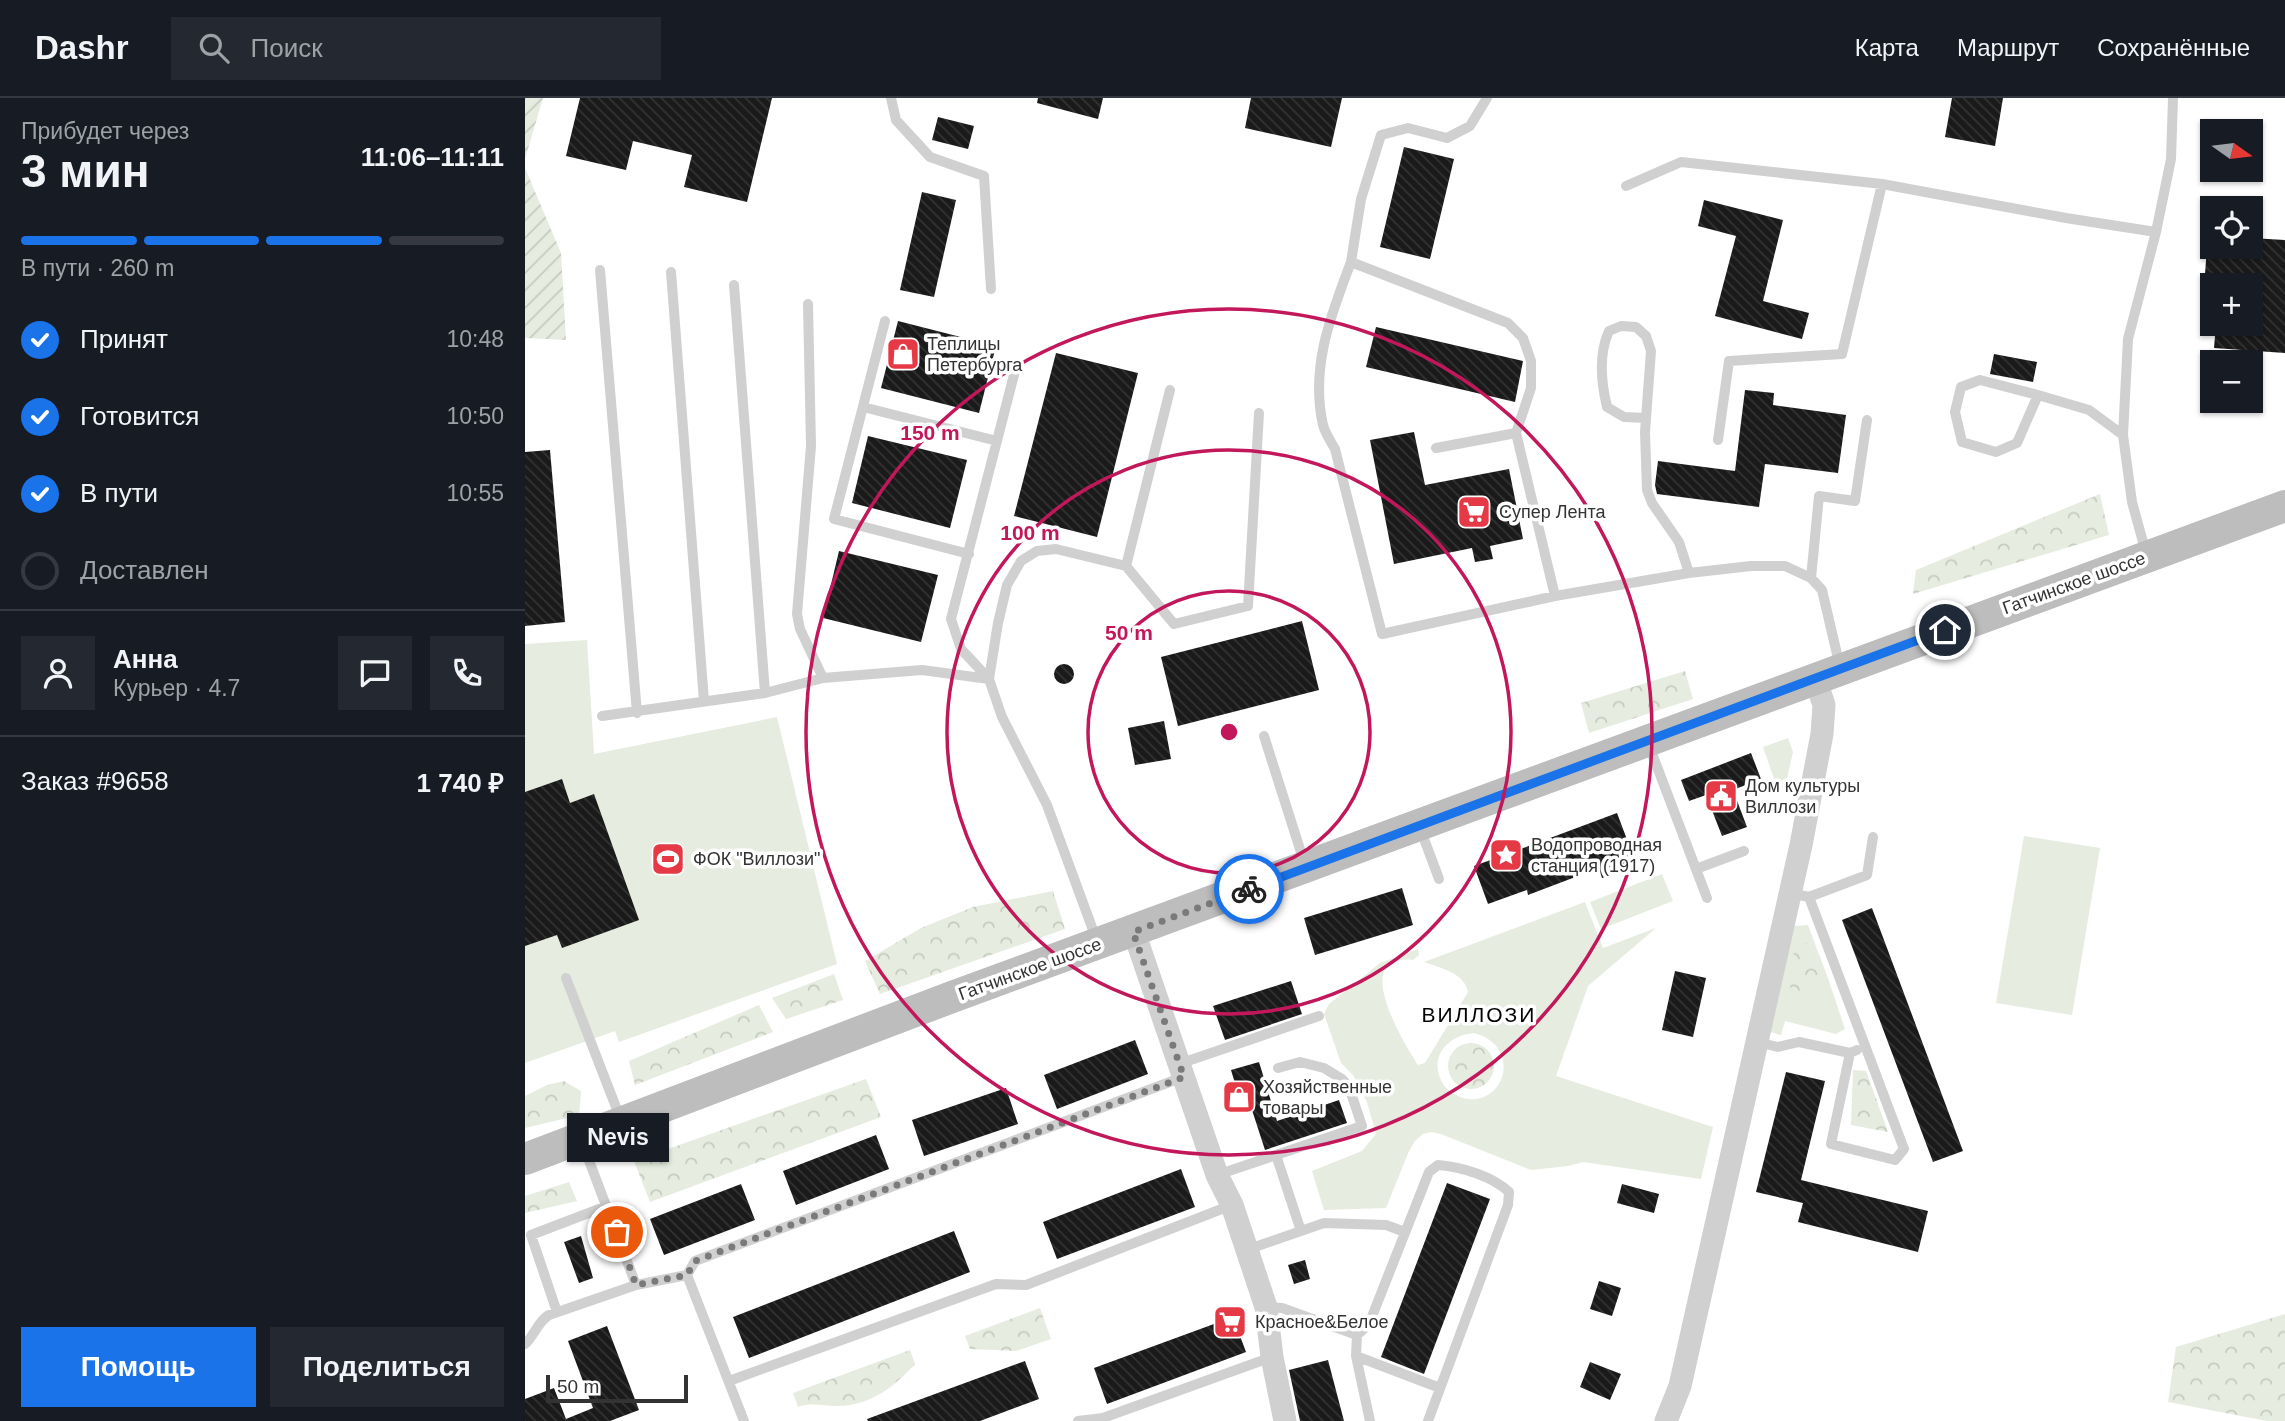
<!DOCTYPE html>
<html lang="ru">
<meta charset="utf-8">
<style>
body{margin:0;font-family:Arial,sans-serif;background:#242831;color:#f1f3f6;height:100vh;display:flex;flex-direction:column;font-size:26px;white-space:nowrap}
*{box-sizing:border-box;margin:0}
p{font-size:23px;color:#9ea1a6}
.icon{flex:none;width:38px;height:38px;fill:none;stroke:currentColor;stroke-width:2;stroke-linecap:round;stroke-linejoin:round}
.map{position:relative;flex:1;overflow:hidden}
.details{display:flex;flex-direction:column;background:#171b24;width:525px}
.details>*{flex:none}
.needle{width:46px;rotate:104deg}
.buttons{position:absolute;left:1675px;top:21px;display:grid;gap:14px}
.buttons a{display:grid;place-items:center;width:63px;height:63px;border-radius:0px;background:#171b24;box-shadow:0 2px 5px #0004;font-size:35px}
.scale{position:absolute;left:21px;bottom:18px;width:142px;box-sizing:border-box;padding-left:7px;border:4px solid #333;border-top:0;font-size:19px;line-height:24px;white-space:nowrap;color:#333;-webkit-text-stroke:5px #fff;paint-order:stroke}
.pin{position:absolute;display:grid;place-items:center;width:60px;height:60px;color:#fff;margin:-30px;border:4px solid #fff;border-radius:50%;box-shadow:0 2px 7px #0007}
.courier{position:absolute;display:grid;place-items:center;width:70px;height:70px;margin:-35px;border:5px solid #1a73e8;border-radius:50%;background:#fff;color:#222;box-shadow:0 2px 9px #0007}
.bubble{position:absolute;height:49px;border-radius:0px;background:#171b24;box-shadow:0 2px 5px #0004;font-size:23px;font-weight:600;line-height:49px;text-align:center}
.overview em{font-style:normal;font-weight:600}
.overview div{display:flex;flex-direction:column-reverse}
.overview{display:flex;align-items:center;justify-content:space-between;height:119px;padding:0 21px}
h1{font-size:46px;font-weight:600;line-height:52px}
.bar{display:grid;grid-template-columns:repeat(4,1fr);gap:10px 7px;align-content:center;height:84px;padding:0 21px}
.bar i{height:9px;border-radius:5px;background:#363941}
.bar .current{background:#1a73e8}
.bar p{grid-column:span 4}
.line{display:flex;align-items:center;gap:18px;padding:0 21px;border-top:2px solid #363941}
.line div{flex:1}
.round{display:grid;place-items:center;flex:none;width:74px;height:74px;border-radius:0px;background:#242831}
ol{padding:0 21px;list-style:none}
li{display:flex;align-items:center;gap:21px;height:77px}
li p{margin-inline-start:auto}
li .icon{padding:7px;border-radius:50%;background:#1a73e8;color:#fff;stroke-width:4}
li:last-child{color:#9ea1a6}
li i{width:38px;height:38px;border:4px solid #363941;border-radius:50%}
.button{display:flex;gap:14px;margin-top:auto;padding:14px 21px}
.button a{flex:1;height:80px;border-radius:0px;background:#1a73e8;color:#fff;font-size:28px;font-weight:600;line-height:80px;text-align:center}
.button a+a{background:#242831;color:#f1f3f6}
header{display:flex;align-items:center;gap:42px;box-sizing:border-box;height:98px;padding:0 35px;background:#171b24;border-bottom:2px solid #363941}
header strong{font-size:33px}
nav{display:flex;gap:38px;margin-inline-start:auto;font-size:24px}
.search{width:490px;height:63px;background:#242831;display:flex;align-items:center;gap:18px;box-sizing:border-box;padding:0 24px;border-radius:0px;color:#9ea1a6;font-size:26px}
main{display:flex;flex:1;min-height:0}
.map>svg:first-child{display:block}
.grass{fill:#e6ecdf;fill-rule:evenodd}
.forest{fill:url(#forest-crowns)}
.garden{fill:url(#garden-furrows)}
.building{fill:url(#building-back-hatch)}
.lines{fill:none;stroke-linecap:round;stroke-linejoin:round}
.service{stroke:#d0d0d0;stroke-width:10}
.minor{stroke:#d0d0d0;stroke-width:23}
.secondary{stroke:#bdbdbd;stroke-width:32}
.done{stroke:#7a7a7a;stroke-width:7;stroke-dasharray:0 12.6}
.route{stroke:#1a73e8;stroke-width:9}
.ring{fill:none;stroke:#c2185b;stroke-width:3.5}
.labels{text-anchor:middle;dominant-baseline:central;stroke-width:7;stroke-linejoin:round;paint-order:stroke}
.poi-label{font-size:18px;fill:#333;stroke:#fff;text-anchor:start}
.street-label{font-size:18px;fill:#333;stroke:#fff}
.quarter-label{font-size:21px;letter-spacing:2px;fill:#000;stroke:#fff}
.centre{fill:#c2185b;stroke:#fff;stroke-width:3.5}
.ring-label{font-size:21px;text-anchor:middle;font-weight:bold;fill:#c2185b;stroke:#fff;stroke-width:7;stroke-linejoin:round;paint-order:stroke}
</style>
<header>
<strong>Dashr</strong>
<div class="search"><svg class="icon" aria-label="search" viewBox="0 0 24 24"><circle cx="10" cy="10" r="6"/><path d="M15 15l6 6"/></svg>Поиск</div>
<nav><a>Карта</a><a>Маршрут</a><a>Сохранённые</a></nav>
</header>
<main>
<section class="details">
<div class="overview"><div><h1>3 мин</h1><p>Прибудет через</p></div><em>11:06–11:11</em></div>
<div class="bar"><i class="current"></i><i class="current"></i><i class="current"></i><i></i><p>В пути · 260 m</p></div>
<ol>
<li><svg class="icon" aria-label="check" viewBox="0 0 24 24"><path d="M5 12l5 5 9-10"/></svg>Принят<p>10:48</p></li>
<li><svg class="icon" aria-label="check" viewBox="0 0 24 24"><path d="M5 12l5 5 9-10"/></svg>Готовится<p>10:50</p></li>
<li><svg class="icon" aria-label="check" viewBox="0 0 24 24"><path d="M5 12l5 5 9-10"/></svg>В пути<p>10:55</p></li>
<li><i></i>Доставлен</li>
</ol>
<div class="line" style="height:126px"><a class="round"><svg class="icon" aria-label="person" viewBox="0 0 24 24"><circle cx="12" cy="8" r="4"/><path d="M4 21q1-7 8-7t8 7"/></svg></a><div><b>Анна</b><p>Курьер · 4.7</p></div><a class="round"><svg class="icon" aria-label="chat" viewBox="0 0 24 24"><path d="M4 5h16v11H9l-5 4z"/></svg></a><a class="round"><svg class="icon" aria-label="phone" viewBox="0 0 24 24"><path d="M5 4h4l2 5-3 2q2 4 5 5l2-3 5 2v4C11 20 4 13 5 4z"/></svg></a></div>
<div class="line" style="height:91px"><div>Заказ #9658</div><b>1 740 ₽</b></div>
<div class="button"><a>Помощь</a><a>Поделиться</a></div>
</section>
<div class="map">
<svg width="1760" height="1323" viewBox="0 0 1760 1323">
<defs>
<pattern id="forest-crowns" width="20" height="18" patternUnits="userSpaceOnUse" patternTransform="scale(1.75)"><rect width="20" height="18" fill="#e6ecdf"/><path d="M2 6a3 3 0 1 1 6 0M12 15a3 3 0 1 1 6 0" fill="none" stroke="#c6cbc0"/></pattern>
<pattern id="garden-furrows" width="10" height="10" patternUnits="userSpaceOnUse" patternTransform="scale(1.75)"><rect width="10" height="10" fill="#e6ecdf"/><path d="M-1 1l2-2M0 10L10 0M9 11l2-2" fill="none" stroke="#c6cbc0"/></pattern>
<pattern id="building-back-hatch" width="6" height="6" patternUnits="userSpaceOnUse" patternTransform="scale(1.75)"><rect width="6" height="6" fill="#1a1a1a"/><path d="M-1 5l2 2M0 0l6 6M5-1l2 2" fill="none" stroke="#333"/></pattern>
</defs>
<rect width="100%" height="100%" fill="#fff"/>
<!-- grass -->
<path class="grass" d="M62,542L69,656L252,619L312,866L94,944L90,933L0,965V546Z
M1263,640L1268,654L1260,689L1253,692L1238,649Z
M1499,738L1575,750L1547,917L1471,905Z
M1137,776L1148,803L1076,831L1065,804Z
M1060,804L1078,850L1131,830L1063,888L1031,978L1188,1029L1176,1081L1058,1064L1043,1068L1006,1072L916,1036L906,1034L898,1036L890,1043L884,1053L861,1110L799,1112L787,1073L837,1053L851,1036L842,1004L828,977L816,965L799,916L804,906L855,865L893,851L894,857L888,862C824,855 878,944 893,967L900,965L943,894C940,875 915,870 899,864ZM949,935C1000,949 978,1011 938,1000C929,997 921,992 917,984C903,958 924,937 949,935Z
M1283,827L1290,846L1270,845L1292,882L1303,880L1320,931L1311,936L1260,923L1256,937L1245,934L1269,828Z"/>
<!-- forest -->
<path class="forest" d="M1575,396L1584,437L1388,496L1391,472Z
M1160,573L1168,601L1064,635L1056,605Z
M528,793L540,831L355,896L340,863L396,830L448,809Z
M1270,844L1290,846L1303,880L1292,883L1291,901L1264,898Z
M309,876L318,902L261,921L247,900Z
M234,907L248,934L110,987L104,963Z
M923 968a23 23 0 1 1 46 0a23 23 0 1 1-46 0Z
M1328,972L1341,973L1363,1034L1326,1027Z
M341,981L356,1019L125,1104L109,1063Z
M39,983L56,993L54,1017L0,1030V998L22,987Z
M44,1084L52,1103L0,1115V1098Z
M515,1210L526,1241L491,1253L445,1251L440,1238Z
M1760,1216V1323H1742L1643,1304L1651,1249Z
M385,1252L390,1266C369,1289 345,1308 312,1308C298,1308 287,1304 273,1309L268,1295Z"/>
<!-- garden -->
<path class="garden" d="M0,0H18L0,61Z
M0,70L36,155L41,242L0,240Z"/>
<!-- building -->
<path class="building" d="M55,0H247L222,104L159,89L167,57L108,43L101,72L41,58Z
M513,0H578L573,21L512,5Z
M726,0H817L806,49L720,30Z
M1427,0H1478L1470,48L1420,39Z
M413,19L449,28L443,51L407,42Z
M879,49L929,61L905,161L855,149Z
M397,94L431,102L409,199L375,192Z
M1179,102L1258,122L1238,203L1284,215L1277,241L1190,218L1211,138L1173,128Z
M1726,140L1760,142V255L1689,250L1691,226H1726V179L1680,176L1682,149H1726Z
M373,223L471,248L454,315L356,290Z
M851,229L998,263L990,304L841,269Z
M531,255L613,275L572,439L489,418Z
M1469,256L1512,264L1508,284L1465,276Z
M1220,292L1249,295L1248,307L1321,317L1313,375L1240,366L1234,409L1132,396L1130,387L1133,363L1210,373Z
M889,334L900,387L984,371L998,441L965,448L968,461L950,464L947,450L869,466L845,342Z
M343,338L442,362L425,430L327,405Z
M25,352L40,524L0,528V354Z
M314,453L413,477L396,544L298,520Z
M777,523L794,592L653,628L636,559Z
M529 576a10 10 0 1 1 20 0a10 10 0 1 1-20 0Z
M639,623L646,661L610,667L603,630Z
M1226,655L1236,681L1208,692L1222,729L1197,738L1181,697L1164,703L1156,682Z
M37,681L45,705L69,696L114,822L37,850L32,837L0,848V694Z
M1092,715L1112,768L1077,780L1074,770L1003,797L1002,792L963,806L949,768L971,760L968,750L986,744L990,753Z
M877,790L888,827L790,857L779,820Z
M1347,810L1438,1053L1408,1064L1317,822Z
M1150,873L1181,880L1168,939L1137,932Z
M766,883L777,916L700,942L688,908Z
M610,942L623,976L532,1011L519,977Z
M734,964L752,1023L814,1002L822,1025L740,1052L726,1009L718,1012L706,972Z
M1261,974L1300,983L1276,1082L1403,1113L1393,1154L1273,1124L1278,1105L1231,1094Z
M481,990L493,1026L399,1058L387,1022Z
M351,1037L364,1071L271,1107L258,1073Z
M656,1071L670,1109L532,1161L518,1124Z
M922,1085L965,1101L899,1276L856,1259Z
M216,1086L230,1122L139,1157L125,1121Z
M1097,1086L1134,1096L1129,1115L1092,1105Z
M429,1133L445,1174L224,1260L208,1219Z
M56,1138L68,1180L54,1185L39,1144Z
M780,1162L785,1181L769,1186L763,1167Z
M1074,1183L1096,1190L1087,1218L1065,1211Z
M708,1219L721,1254L582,1306L569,1270Z
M82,1228L114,1312L85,1323H0V1301L29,1290L41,1321L68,1310L43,1243Z
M803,1262L819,1323H775L764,1272Z
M500,1263L514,1301L455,1323H343L342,1321Z
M1065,1264L1096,1276L1085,1302L1055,1289Z"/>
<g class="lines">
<!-- service -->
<path class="service" d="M366,0L371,22L405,59L459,78L466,191
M1101,88L1156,64L1357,86L1541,120L1631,134
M826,164L836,101L856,37L883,30L922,40L945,28L962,0
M75,172L112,615
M146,174L179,603
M283,206L286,348L272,516L275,531L298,580
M360,223L309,421L444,456
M645,292L601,468L649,526L723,508L734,315
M1513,297L1492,345L1471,354L1437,344L1430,314L1436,289L1455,282L1513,297L1564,312L1598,337
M338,309L472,343
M1121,320L1099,319L1082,309C1076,284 1073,257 1084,233L1096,228L1111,229L1121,238L1126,253L1120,334L1122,392L1127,405L1154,444L1164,475
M1193,342L1204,263L1317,256L1357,86
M911,350L991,335
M1621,455L1607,404L1598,337L1603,241L1631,134L1646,61L1648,0
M1286,480L1294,398L1330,403L1342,322
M1030,498L991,335L1006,290V263L998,240L983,225L826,164C806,217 785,269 798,327C800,335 806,344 810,351L857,536L1030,498L1164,475L1226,468H1260L1286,480L1297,492L1315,569
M464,581L436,551L426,521L491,269
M240,595L298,580L397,572L464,581
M77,618L240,595L209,187
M739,638L780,767
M1123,645L1182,800
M895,730L914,781
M1171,771L1219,753
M1265,795L1284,799L1379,1051L1370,1062L1306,1046L1325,955
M1284,799L1342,777L1348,739
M572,843L522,707L477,619L464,581L473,525L482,487L496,463L512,453L531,451L601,468
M41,880L96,1022
M1232,944L1253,949L1274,944L1325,955L1332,952
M654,966L794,918
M57,1044L111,1187L162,1177
M751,1057L837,1028L824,989L817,981L799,970L775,964L753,970
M692,1077L751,1057L776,1133
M721,1152L799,1125L861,1127L880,1134
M741,1209L757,1210L832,1237L844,1226L904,1074L913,1067C937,1069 967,1078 984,1094L983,1107L903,1323
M32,1214L6,1137L82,1108
M832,1237L831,1258L845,1323
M0,1246C10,1237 13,1223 24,1217L111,1187
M831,1258L915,1290
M204,1283L471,1186L501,1187L707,1107
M219,1323L162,1177L170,1163L658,979
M553,1323L578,1320L747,1259"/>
<!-- minor -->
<path class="minor" d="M609,834L692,1077L707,1107L741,1209L747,1259L760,1323
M1141,1323L1155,1288L1276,747L1297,636L1299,607L1290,580"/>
<!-- secondary -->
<path class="secondary" d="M0,1061L427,899L1760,408"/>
</g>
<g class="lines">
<!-- done -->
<path class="done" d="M92,1134L111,1187L162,1177L170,1163L659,979L608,834L724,791"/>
<!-- route -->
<path class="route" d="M724,791L1420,532"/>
</g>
<!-- distance rings -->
<g class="ring">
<circle cx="704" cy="634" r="141"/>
<circle cx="704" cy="634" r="282"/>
<circle cx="704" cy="634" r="423"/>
</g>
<!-- icons -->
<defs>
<symbol id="shop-square" viewBox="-11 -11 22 22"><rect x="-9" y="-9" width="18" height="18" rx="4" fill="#e63946" stroke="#fff"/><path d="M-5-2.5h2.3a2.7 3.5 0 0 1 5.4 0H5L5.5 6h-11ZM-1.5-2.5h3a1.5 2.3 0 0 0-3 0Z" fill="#fff"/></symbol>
<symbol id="supermarket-square" viewBox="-11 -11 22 22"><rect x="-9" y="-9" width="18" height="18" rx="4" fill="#e63946" stroke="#fff"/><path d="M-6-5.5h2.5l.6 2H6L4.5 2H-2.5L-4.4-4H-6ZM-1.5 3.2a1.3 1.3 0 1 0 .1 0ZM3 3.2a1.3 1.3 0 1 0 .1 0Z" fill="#fff"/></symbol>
<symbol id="civic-square" viewBox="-11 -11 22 22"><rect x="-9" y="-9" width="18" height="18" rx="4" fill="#e63946" stroke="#fff"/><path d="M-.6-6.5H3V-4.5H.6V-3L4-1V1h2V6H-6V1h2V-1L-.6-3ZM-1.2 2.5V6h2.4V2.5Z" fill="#fff"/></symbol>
<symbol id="sight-square" viewBox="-11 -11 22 22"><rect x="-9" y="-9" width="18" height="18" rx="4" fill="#e63946" stroke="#fff"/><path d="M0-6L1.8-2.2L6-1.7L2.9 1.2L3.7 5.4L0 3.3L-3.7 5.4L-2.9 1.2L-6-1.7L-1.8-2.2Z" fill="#fff"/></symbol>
<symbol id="stadium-square" viewBox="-11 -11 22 22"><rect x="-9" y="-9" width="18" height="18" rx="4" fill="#e63946" stroke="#fff"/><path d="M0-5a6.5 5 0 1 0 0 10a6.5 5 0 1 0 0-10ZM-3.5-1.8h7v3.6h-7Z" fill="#fff"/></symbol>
</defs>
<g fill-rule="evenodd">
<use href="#shop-square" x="359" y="237" width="38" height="38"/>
<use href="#supermarket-square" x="930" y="395" width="38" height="38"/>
<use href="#civic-square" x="1177" y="679" width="38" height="38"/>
<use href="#sight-square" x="962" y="738" width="38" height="38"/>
<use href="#stadium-square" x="124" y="742" width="38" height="38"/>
<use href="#shop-square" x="695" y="980" width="38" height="38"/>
<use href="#supermarket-square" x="686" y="1205" width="38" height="38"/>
</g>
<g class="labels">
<!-- poi labels -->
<g class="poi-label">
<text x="402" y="246">Теплицы<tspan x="402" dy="21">Петербурга</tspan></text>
<text x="974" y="414">Супер Лента</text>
<text x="1220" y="688">Дом культуры<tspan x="1220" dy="21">Виллози</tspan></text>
<text x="1006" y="747">Водопроводная<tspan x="1006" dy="21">станция (1917)</tspan></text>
<text x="168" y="761">ФОК "Виллози"</text>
<text x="738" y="989">Хозяйственные<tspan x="738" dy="21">товары</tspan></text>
<text x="730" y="1224">Красное&amp;Белое</text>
</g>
<!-- street labels -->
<g class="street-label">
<text transform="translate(1549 485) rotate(-20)">Гатчинское шоссе</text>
<text transform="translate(505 871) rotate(-20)">Гатчинское шоссе</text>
</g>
<!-- quarter labels -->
<g class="quarter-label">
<text x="954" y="916">ВИЛЛОЗИ</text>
</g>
</g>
<circle cx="704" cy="634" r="10" class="centre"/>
<g class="ring-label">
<text x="405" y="342">150 m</text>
<text x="505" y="442">100 m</text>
<text x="604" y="542">50 m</text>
</g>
</svg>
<div class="buttons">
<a><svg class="needle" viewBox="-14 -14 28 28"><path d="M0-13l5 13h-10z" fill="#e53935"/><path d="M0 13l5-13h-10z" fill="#9ea1a6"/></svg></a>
<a><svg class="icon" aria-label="locate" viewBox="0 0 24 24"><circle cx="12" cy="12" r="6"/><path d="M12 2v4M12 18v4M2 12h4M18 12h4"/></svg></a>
<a>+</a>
<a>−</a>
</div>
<div class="scale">50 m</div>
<div class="pin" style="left:92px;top:1134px;background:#ea580c"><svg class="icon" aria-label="bag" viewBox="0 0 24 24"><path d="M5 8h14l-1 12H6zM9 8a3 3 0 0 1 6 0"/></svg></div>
<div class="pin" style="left:1420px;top:532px;background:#1f2937"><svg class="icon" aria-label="home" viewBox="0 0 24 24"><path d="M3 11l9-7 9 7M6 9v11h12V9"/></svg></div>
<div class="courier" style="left:724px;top:791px"><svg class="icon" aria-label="bike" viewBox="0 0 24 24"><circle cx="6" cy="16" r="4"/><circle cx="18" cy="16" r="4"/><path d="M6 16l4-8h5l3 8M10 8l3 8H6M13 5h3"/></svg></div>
<div class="bubble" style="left:42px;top:1015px;width:102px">Nevis</div>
</div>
</main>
